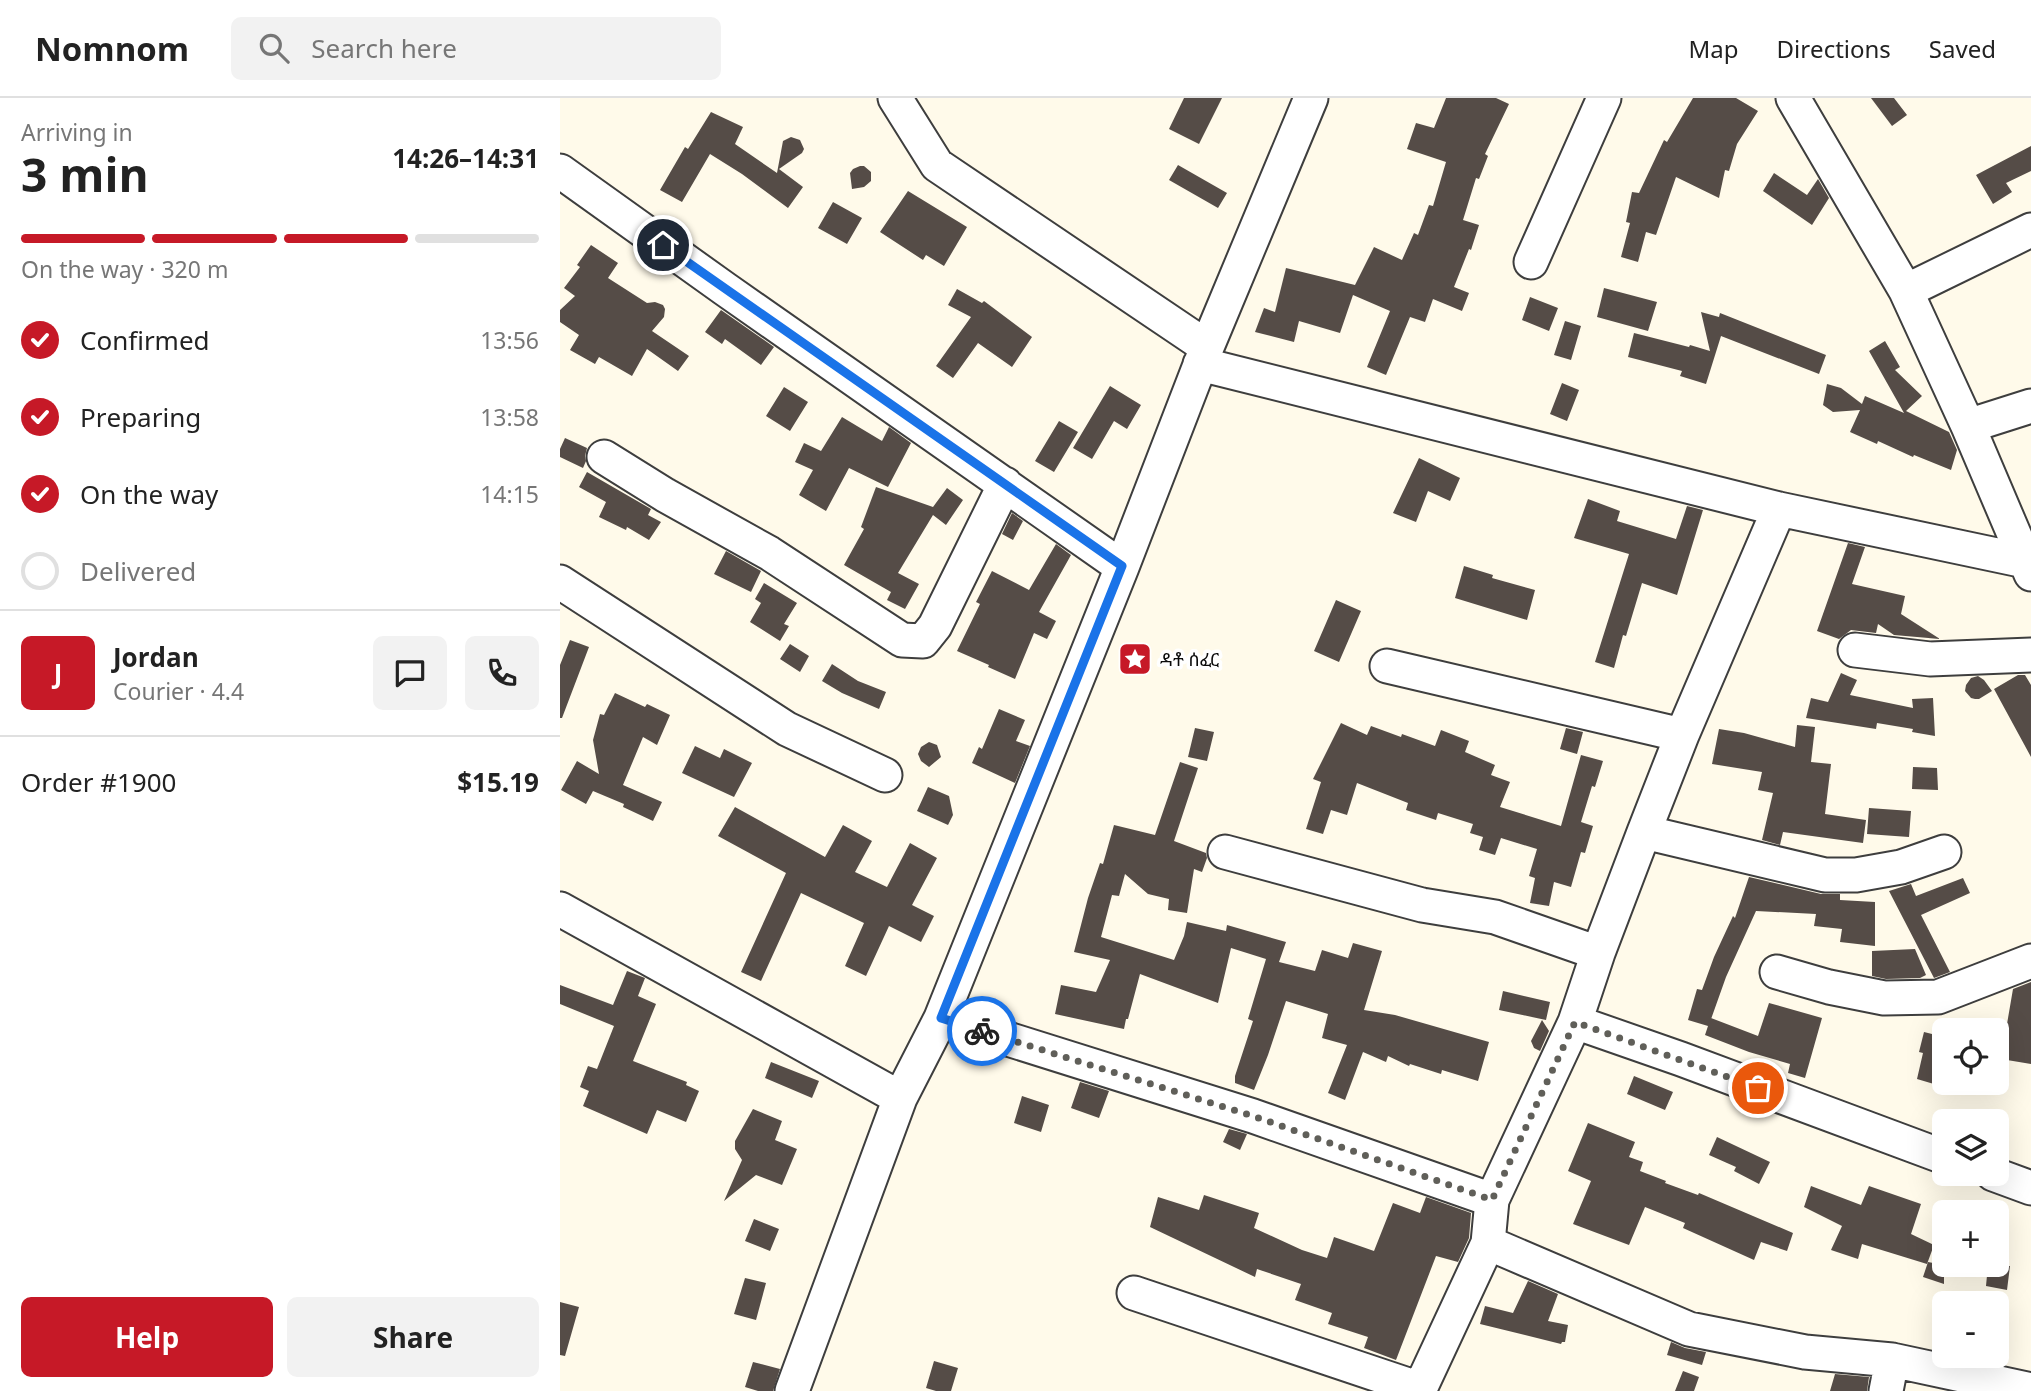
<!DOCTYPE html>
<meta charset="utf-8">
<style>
body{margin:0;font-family:Georgia,"Noto Sans Ethiopic",serif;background:#f2f2f2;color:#222;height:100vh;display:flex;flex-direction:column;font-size:26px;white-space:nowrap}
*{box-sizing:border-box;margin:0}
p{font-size:23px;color:#767676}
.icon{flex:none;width:38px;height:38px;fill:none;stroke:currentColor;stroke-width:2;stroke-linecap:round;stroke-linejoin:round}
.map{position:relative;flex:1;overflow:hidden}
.sheet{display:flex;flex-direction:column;background:#fff;width:560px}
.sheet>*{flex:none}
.fabs{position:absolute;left:1372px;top:920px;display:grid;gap:14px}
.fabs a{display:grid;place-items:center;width:77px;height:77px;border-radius:10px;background:#fff;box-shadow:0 7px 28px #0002;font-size:35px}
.pin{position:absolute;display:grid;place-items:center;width:60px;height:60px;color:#fff;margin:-30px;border:4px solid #fff;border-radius:50%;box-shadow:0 2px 7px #0007}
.courier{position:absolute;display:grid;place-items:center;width:70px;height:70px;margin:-35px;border:5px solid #1a73e8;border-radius:50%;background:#fff;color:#222;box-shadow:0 2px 9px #0007}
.head em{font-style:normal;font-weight:700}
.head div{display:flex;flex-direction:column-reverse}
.head{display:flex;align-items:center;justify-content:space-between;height:119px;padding:0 21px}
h1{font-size:46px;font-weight:700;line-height:52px}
.bar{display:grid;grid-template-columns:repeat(4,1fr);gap:10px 7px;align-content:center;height:84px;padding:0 21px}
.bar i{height:9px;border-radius:5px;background:#e0e0e0}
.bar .on{background:#c61927}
.bar p{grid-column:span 4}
.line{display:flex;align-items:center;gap:18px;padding:0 21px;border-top:2px solid #e0e0e0}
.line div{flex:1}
.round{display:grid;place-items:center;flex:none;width:74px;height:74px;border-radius:10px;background:#f2f2f2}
ol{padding:0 21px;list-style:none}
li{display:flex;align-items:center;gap:21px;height:77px}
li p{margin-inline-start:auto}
li .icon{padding:7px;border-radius:50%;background:#c61927;color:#fff;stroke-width:4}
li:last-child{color:#767676}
li i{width:38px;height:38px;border:4px solid #e0e0e0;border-radius:50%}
.cta{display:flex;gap:14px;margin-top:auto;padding:14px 21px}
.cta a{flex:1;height:80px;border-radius:10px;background:#c61927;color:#fff;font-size:28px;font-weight:700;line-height:80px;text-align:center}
.cta a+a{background:#f2f2f2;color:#222}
header{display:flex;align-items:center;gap:42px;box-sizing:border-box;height:98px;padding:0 35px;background:#fff;border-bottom:2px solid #e0e0e0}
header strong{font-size:33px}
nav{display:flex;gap:38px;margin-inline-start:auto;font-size:24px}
.search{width:490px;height:63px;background:#f2f2f2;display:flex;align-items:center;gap:18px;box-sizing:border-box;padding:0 24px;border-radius:10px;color:#767676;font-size:26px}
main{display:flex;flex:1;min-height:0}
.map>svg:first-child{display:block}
.building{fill:#554c47}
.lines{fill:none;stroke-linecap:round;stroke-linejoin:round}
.minor-casing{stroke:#3e3e3e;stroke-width:37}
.minor{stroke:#fff;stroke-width:33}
.done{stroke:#605f59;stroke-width:7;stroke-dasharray:0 12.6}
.route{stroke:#1a73e8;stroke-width:9}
.labels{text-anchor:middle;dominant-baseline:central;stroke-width:7;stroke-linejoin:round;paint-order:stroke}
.poi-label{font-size:18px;fill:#0b0b0b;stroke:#fff;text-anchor:start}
</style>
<header>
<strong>Nomnom</strong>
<div class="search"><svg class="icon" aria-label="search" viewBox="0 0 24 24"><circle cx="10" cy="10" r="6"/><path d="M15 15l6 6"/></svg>Search here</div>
<nav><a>Map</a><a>Directions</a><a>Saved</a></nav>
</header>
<main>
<section class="sheet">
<div class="head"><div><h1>3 min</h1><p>Arriving in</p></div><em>14:26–14:31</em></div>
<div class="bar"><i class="on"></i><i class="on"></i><i class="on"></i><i></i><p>On the way · 320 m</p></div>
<ol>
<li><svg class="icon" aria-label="check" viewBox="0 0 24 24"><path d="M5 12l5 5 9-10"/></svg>Confirmed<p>13:56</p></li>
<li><svg class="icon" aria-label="check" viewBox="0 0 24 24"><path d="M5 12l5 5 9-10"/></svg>Preparing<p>13:58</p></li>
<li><svg class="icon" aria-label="check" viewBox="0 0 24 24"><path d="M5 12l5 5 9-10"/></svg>On the way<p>14:15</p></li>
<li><i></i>Delivered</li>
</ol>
<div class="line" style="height:126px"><b class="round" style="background:#c61927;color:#fff">J</b><div><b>Jordan</b><p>Courier · 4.4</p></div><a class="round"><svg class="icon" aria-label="chat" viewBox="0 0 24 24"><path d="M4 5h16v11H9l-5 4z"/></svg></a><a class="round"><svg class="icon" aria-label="phone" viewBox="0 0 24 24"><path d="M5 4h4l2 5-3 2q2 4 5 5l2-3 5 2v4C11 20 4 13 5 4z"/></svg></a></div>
<div class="line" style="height:91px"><div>Order #1900</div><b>$15.19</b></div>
<div class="cta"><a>Help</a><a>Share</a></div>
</section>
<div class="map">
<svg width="1471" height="1293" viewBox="0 0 1471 1293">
<rect width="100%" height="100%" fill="#fffaea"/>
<!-- building -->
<path class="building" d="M624,0H662L639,46L609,31Z
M886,0H936L949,6L925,56L928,58L919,81L916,80L903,122L919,127L911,152L909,151L894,189L909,195L902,213L873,201L865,224L850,219L826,277L807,269L830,213L793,197L780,235L739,223L734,244L695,234L704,210L715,214L726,170L795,187L814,149L842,162L854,135L858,137L869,107L873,108L886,64L847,51L856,25L874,30Z
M1133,0H1176L1198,13L1177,46L1169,73L1165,72L1159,100L1116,79L1096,137L1086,134L1078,164L1061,159L1070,125L1066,124L1072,94L1079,95L1104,42L1107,44Z
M1311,0H1334L1347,17L1332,28Z
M151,14L183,29L175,46L217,75L223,43L231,39L240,42L244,51L242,55L219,71L243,89L228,110L182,76L150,56L122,104L100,92L125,49L128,51Z
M1471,48V73L1446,85L1452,94L1433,106L1416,77Z
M618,67L667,95L658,110L609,82Z
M300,68H304L311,74V83L304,89L292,91L290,75L293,71Z
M1214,75L1247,97L1258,81L1269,100L1252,127L1203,93Z
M348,93L407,129L384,168L366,157L363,162L320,134Z
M273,104L302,120L287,146L258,130Z
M31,147L58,165L48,180L87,205L95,204L103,207L105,211L104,219L92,233L129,258L118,273L87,251L72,278L39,259L35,266L10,252L19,237L0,224V212L15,198L4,190L20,169L17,167Z
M1044,190L1097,204L1088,233L1037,219Z
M397,191L422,205L424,203L472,239L452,269L418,245L393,280L376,268L411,219L388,207Z
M970,199L998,210L989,233L962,222Z
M161,212L214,249L201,267L165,241L162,246L145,234Z
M1141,214L1159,219L1160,215L1266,257L1259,276L1161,238L1146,286L1120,278L1122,273L1068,259L1074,235L1129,249L1130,247L1150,253Z
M1005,223L1021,228L1011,262L994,257Z
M1325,243L1340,269L1335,272L1362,298L1346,313L1389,334L1397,352L1391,372L1354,357L1353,359L1318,343L1317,346L1290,334L1300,312L1273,314L1263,307L1267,286L1281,290L1302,306L1305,298L1344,315L1309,253Z
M1002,285L1019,292L1007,323L990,316Z
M550,288L581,307L567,331L554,323L532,361L513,350Z
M224,289L248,304L230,333L206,318Z
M282,319L322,343L329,329L351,345L328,389L289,370L266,413L239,397L253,372L235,364L244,345L261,353Z
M499,323L518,334L494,374L475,363Z
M5,340L27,350L25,358L26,363L23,370L0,359V351Z
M859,360L900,380L890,403L868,393L856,424L833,415Z
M27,374L91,411L88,417L101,424L89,442L67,429L66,432L39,419L46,404L19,389Z
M316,389L373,409L387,390L403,402L386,427L373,417L338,475L359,486L345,511L327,502L331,494L284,467L304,431L301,429Z
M1028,401L1060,413L1057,423L1116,441L1127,408L1143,412L1117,497L1082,485L1066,538L1063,537L1054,570L1035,564L1069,456L1014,440Z
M452,415L463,423L453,442L442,436Z
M1288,445L1305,449L1292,486L1345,498L1341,516L1380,541L1334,537L1318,526L1316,535L1291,532L1279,541L1257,533Z
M496,446L511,457L479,514L496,523L487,541L474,535L455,581L428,569L429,567L397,553L420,506L416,504L432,473L469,492Z
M166,453L201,473L191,494L154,476Z
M904,468L933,477L932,480L975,492L967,522L895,500Z
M204,485L237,505L224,526L229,528L220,543L190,524L201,505L195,501Z
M776,502L801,513L779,564L754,553Z
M10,542L29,549L2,620H0V567Z
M230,546L249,558L240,574L220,561Z
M272,566L298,583L326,594L319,611L282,595L262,583Z
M1281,575L1297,582L1290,597L1353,610L1352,601L1373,600L1375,638L1352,634L1353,631L1317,625L1316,631L1246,620L1251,600L1268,604Z
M1458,577H1465L1471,587V659L1434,591Z
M1418,578L1424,582L1432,593L1419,601H1415L1411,600L1405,593L1406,587L1411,580Z
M55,595L85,609L87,606L110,617L97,647L83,639L63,687L102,704L93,723L63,709L64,706L33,693L26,706L1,692L17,663L39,676L33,642L40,616L44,617Z
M439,611L465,622L456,643L470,648L455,685L412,665L419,649L422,651Z
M781,625L807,637L811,628L841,639L842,636L875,648L881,632L909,643L905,654L935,667L931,677L950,684L940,709L1001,728L1021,657L1043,663L1035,689L1032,688L1021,724L1033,728L1025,755L1021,754L1011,789L994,784L989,808L970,805L975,780L969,778L977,751L941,740L935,757L919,752L923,739L910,735L913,726L878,715L876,722L846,712L848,705L797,685L787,717L771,712L763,736L746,731L761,684L753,681Z
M1237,627L1255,629L1251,664L1271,666L1265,716L1306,722L1303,745L1223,734L1220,747L1202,742L1213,695L1198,692L1202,674L1152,666L1159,631L1184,635L1235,649Z
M635,630L654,634L647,663L628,659Z
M1006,630L1023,634L1017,656L1000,651Z
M369,644L377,647L381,659L369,669L361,663L358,656L361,649Z
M135,648L160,660L164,651L192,665L174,699L122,675Z
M620,664L638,670L614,743L646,755L647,760L642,774L634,771L627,815L608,812L609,801L588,796L565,776L559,798L552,797L541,839L614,862L624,838L627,824L666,833L667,827L726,844L719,864L755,873L762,852L788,860L793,845L822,853L804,912L835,917L929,944L918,983L882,972L881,976L850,966L849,968L828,958L826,964L803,954L785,1002L768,995L787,947L762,940L768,916L726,903L708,957L694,992L675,985V978L693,923L688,921L706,861L671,850L658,905L580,876L568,921H566L564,931L495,916L501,887L536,894L550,862L514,854L528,800L540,765L543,766L554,727L595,737Z
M1353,669L1377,670L1378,692L1352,691Z
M368,689L389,698L393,717L388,727L357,713Z
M175,709L265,759L283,727L312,743L295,774L327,789L350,745L377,760L352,807L374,818L361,844L329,828L306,878L285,868L304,825L241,795L201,883L181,874L226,775L158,738Z
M1309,710L1351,713L1349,739L1307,736Z
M1189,779L1261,796H1280V802L1315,804V848L1280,844L1282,831L1254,828L1256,816L1196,813L1166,879L1150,924L1151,920L1198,938L1209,905L1262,920L1245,980L1228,975L1230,966L1189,954L1145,937L1148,928L1128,922L1137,891L1142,892L1154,859L1173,818L1175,820Z
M1403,780L1410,795L1361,817L1390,874L1374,880L1329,793L1351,786L1356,798Z
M1355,851L1366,877L1360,880L1326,881L1312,878V853Z
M67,873L85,880L78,898L96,906L73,963L127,984L126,987L139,993L126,1024L97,1012L87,1036L23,1008L29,993L20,989L28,968L37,971L54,928L0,906V887L53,907Z
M1471,884V966L1441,961L1453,891Z
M943,893L990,904L986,922L939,912Z
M982,922L989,933L980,953L974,950L971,943Z
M1364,934L1384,939V989L1357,981L1363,955L1359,954Z
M211,964L259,983L252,1000L205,980Z
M1074,978L1113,994L1105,1012L1067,996Z
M520,984L549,993L539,1020L511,1010Z
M462,998L489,1007L481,1034L454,1025Z
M193,1011L222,1023L215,1042L237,1051L222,1087L196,1077L164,1103L182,1062L175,1051V1043Z
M1028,1025L1075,1044L1069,1059L1083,1064L1080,1073L1106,1083L1105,1085L1138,1097L1139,1095L1233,1135L1227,1153L1201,1144L1194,1162L1123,1130L1125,1125L1085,1109L1069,1147L1013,1126L1031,1083L1008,1073Z
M669,1031L687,1036L680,1052L663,1044Z
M1157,1039L1210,1064L1199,1086L1174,1073L1176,1069L1149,1057Z
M1251,1088L1301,1107L1309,1088L1361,1106L1351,1136L1374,1147L1367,1166L1302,1146L1298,1161L1271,1152L1282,1128L1244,1109Z
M644,1097L699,1115L694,1130L742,1152L767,1160L774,1139L814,1153L833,1105L860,1115L866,1099L911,1115L909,1140L898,1164L876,1158L836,1262L804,1250L808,1239L768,1226L772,1215L735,1202L741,1186L697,1171L695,1179L590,1129L598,1099L639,1112Z
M194,1121L219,1131L210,1153L185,1143Z
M1368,1164L1384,1167V1186L1363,1179Z
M1428,1167L1450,1168L1447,1192L1426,1188Z
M185,1180L206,1185L196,1222L174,1216Z
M968,1183L998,1196L988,1223L1008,1227L1005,1244H1002L1001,1246L920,1226L925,1208L953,1215Z
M0,1204L19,1209L5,1258L0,1257Z
M1111,1244L1125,1250L1146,1254L1142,1267L1107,1257Z
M374,1263L398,1270L391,1293H376L366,1290Z
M193,1264L220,1271L213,1293H198L185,1289Z
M1123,1273L1139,1279L1134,1293H1115Z
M1275,1276L1309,1279L1307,1293H1270Z"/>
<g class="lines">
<defs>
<path id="minor" d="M335,0L377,67L647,249
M1233,0L1346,193L1408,328L1471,476
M0,73L165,191L562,469
M971,164L1044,0
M1346,193L1471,132
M640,266L1219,411L1465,463L1471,461
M1408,328L1471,308
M44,359L105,397L209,455L342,542L363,543L375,528L445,386
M0,484L227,631L325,677
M1295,552L1370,561L1471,557
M827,568L1122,637
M1084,734L1265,777H1296L1341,769L1384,754
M665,754L862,807L935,819L1038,855
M0,811L340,1000
M1217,874L1269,889L1324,900L1378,899L1471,863
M381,920L693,1018L932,1102
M1015,924L1121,961L1384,1059
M1433,1076L1471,1090
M928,1145L1129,1231L1245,1254L1332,1262L1471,1292
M574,1195L860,1291
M232,1293L340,1000L381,920L562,469L647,249L751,0
M859,1293L928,1145L932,1102L1015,924L1038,855L1084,734L1122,637L1219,411
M1326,1293L1332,1262"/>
</defs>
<!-- minor casing -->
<use href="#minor" class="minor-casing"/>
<!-- minor -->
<use href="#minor" class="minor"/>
</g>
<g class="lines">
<!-- done -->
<path class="done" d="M422,933L693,1018L932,1102L1015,924L1198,990"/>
<!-- route -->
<path class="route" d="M103,147L562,468L381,920L422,933"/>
</g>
<!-- icons -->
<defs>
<symbol id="sight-square" viewBox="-11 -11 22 22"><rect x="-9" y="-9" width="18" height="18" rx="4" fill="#c61927" stroke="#fff"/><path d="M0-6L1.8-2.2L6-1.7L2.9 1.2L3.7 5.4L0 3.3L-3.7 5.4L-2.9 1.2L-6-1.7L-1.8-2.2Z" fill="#fff"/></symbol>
</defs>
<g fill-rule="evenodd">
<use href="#sight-square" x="556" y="542" width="38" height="38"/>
</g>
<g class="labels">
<!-- poi labels -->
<g class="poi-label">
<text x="600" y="561">ዳቶ ሰፈር</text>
</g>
</g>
</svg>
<div class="fabs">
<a><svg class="icon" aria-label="locate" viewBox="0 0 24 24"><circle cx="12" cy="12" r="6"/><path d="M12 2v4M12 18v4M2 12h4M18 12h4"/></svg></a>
<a><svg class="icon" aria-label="layers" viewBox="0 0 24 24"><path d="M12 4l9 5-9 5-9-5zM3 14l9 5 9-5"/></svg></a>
<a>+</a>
<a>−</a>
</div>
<div class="pin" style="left:1198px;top:990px;background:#ea580c"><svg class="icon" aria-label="bag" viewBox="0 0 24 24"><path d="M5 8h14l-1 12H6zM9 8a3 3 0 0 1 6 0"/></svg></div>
<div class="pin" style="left:103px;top:147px;background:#1f2937"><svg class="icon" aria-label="home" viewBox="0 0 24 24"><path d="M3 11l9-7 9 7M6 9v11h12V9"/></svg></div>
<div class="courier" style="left:422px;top:933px"><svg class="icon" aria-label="bike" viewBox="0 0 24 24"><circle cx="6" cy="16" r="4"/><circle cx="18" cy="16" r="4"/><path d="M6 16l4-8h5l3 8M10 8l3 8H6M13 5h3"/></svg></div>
</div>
</main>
